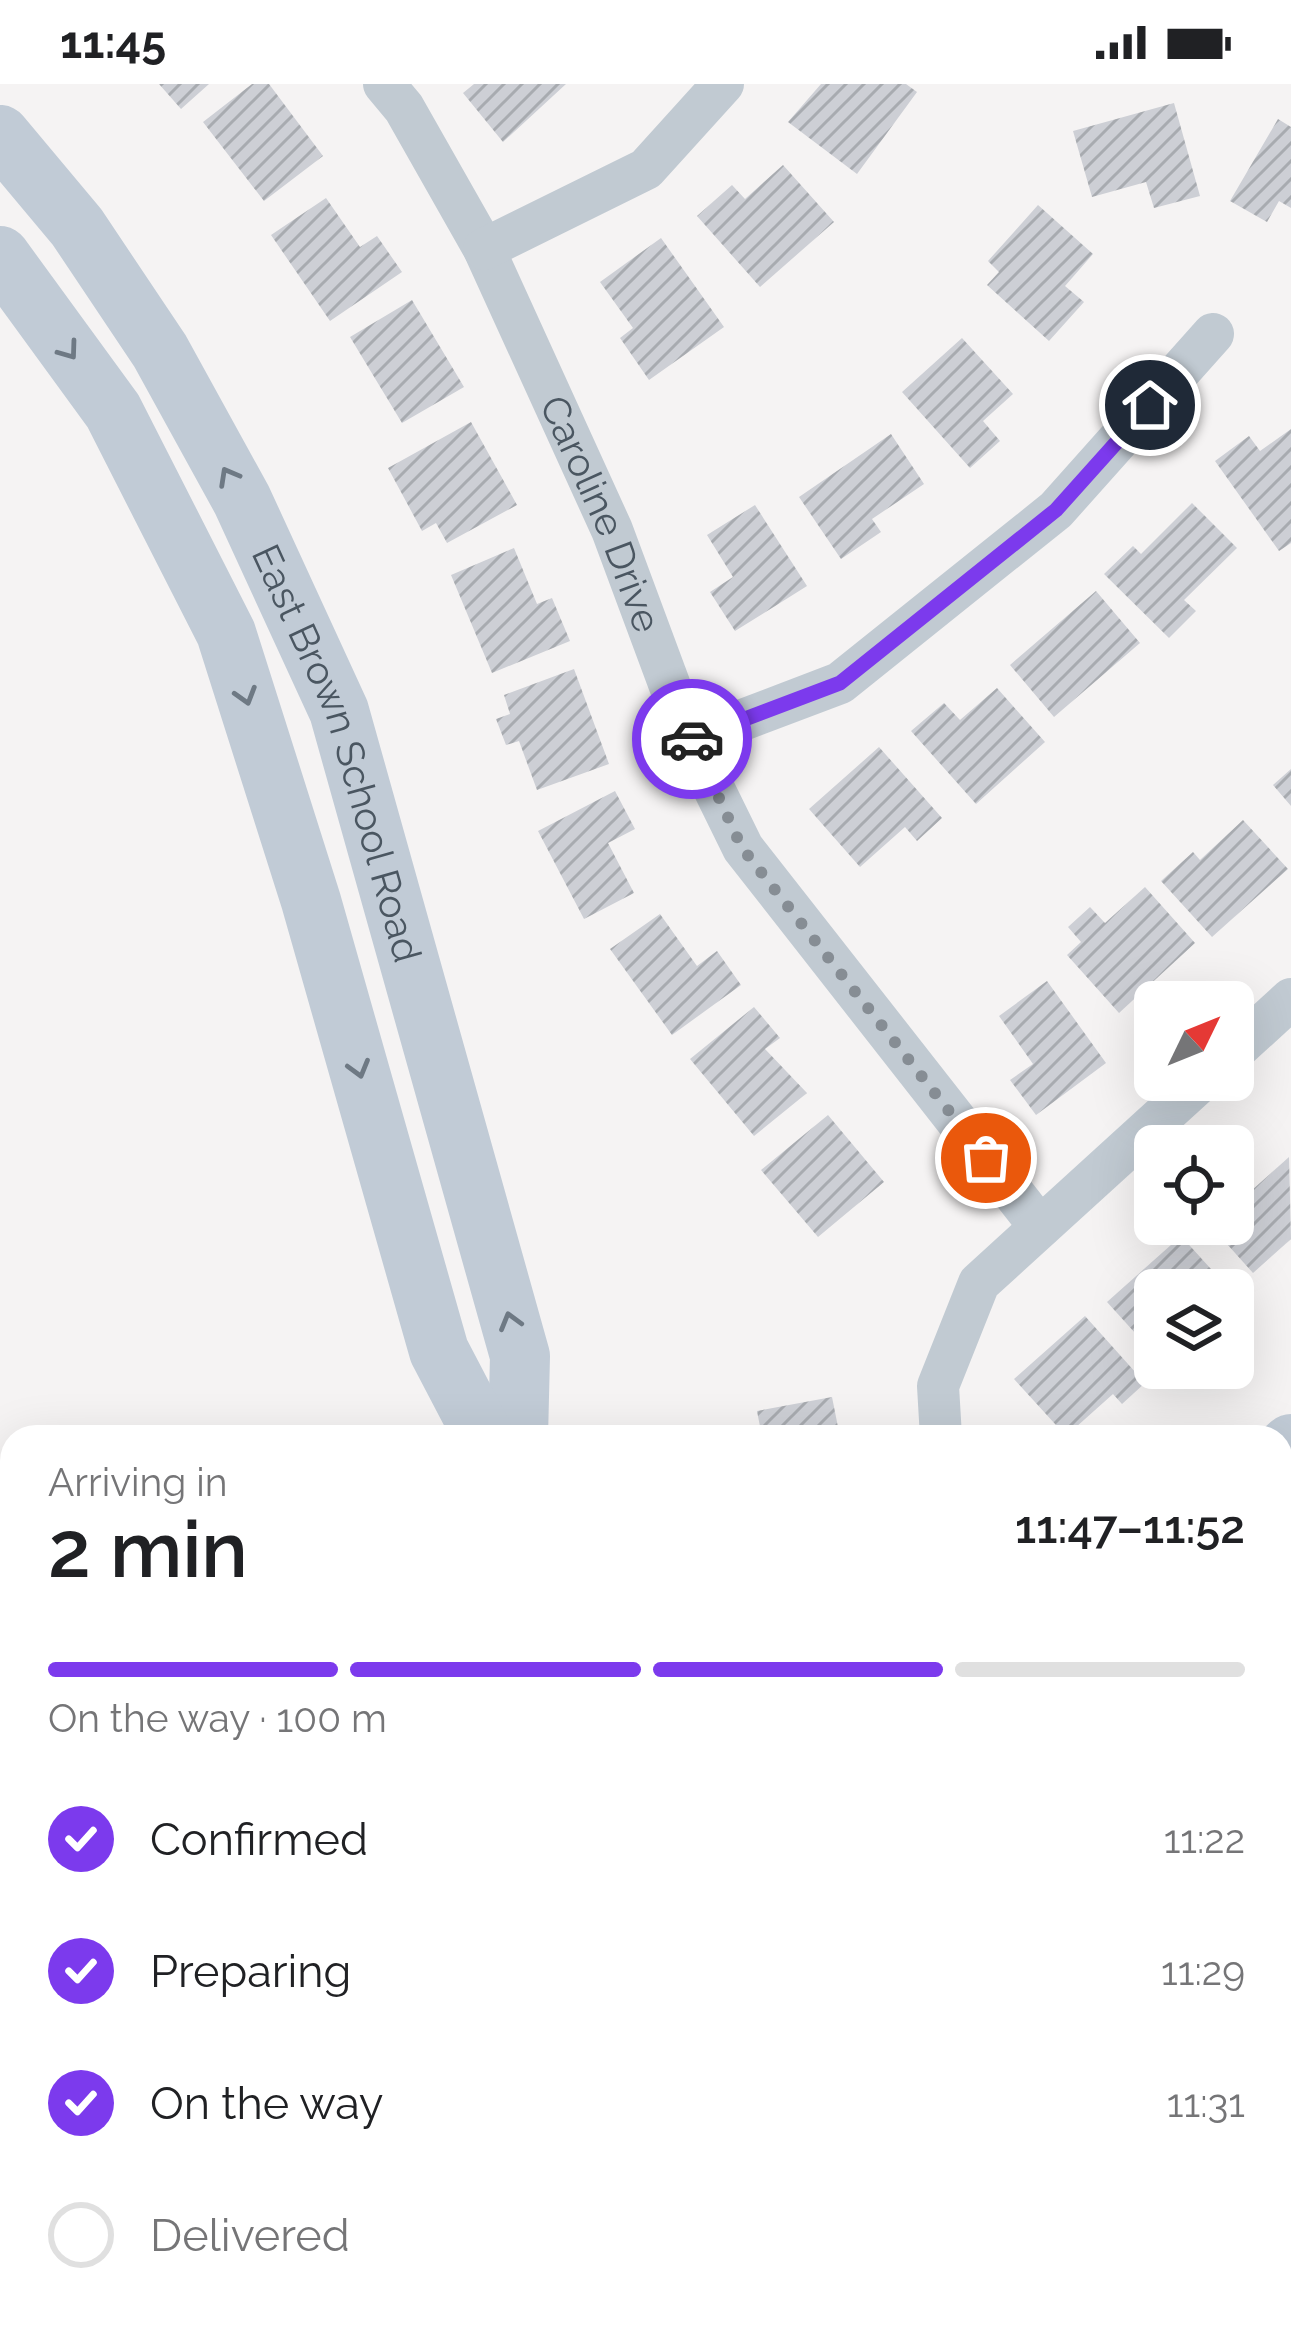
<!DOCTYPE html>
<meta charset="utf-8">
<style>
body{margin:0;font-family:Raleway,sans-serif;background:#f6f6f6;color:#202124;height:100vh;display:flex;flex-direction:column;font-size:45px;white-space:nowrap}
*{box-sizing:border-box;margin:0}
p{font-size:39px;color:#757577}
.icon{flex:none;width:66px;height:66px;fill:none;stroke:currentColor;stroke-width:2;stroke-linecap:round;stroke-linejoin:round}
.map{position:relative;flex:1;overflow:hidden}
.panel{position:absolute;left:0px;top:1341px;width:1293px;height:903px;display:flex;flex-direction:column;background:#fff;border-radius:36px 36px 0 0;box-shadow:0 12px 48px #0002}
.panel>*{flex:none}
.needle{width:78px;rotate:47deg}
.controls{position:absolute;left:1134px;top:897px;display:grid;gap:24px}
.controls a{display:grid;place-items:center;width:120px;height:120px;border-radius:18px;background:#fff;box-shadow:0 12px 48px #0002;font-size:60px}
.pin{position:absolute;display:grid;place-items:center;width:102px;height:102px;color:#fff;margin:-51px;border:6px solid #fff;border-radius:50%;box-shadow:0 3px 12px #0007}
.courier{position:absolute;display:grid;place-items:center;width:120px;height:120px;margin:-60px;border:9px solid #7c3aed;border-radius:50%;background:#fff;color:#222;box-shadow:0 3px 15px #0007}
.overview em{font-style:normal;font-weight:600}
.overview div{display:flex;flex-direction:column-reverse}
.overview{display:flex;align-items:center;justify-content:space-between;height:204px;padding:0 48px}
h1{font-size:78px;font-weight:600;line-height:90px}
.bar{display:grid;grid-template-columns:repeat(4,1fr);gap:18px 12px;align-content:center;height:144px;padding:0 48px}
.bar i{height:15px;border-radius:9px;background:#e0e0e0}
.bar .selected{background:#7c3aed}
.bar p{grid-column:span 4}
ol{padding:0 48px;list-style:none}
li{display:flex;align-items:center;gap:36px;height:132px}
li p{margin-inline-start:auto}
li .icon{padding:12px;border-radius:50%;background:#7c3aed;color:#fff;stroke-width:4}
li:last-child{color:#757577}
li i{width:66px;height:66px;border:6px solid #e0e0e0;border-radius:50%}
.status{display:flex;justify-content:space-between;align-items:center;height:84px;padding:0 60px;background:#fff;direction:ltr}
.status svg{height:33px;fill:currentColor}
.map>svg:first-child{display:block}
.building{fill:url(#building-hatch)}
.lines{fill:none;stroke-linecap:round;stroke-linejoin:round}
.street{stroke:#c1cad2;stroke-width:42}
.secondary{stroke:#c1cbd6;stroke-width:60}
.oneway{stroke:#6e7984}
.done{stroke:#868d94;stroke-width:12;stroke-dasharray:0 21.6}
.route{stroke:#7c3aed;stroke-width:15}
.labels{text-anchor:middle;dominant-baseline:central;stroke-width:10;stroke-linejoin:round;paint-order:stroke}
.street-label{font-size:39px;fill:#4a5661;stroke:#fff}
</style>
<div class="status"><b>11:45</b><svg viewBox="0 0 49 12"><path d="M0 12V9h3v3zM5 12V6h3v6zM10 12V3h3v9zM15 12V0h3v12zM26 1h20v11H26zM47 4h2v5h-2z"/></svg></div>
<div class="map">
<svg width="1291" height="2243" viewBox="0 0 1291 2243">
<defs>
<pattern id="building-hatch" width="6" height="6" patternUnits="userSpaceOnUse" patternTransform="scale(3)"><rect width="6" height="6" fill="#cdcfd5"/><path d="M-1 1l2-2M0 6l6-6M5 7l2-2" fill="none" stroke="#a8abb0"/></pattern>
</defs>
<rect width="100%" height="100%" fill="#f5f3f3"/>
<!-- building -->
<path class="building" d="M159,0H209L181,25Z
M252,0H269L323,72L264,117L203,38Z
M474,0H566L503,58L463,9Z
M821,0H906L917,8L857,90L788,38Z
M1174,19L1200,112L1154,124L1146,98L1092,113L1073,47Z
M1278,35L1291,43V124L1279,117L1267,138L1230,117Z
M783,81L834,138L760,203L697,132L732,101L745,115Z
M326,114L360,163L377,152L402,188L330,237L271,151Z
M1038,121L1093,170L1065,202L1084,218L1049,257L987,201L999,188L988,177Z
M661,154L724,243L649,296L620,254L633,244L600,198Z
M412,216L464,303L402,339L350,253Z
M962,254L1013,310L983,337L1000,357L970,384L902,308Z
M471,338L517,421L447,459L436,439L422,447L388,384Z
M1291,345V459L1279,467L1215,377L1249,352L1260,367Z
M891,350L924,400L872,435L881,448L841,475L799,413Z
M1192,419L1237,464L1184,516L1196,527L1169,554L1104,490L1133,462L1141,470Z
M755,421L807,502L735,547L710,508L733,493L707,451Z
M514,464L537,520L552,514L570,557L492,589L451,491Z
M1096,507L1140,559L1054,633L1010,581Z
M574,585L609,680L537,706L519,657L506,661L496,635L510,630L504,611Z
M997,604L1045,658L976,720L911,647L944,619L960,636Z
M879,663L942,734L917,757L905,743L860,783L809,725Z
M1291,685V722L1273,701Z
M615,707L635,745L608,759L634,809L584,835L538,747Z
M1243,736L1288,785L1212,853L1161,797L1193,768L1200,776Z
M1145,803L1195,859L1119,929L1067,871L1081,858L1068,843L1090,823L1105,839Z
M660,830L697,882L717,867L741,901L672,951L610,865Z
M1047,897L1106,979L1036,1031L1010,996L1033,980L999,932Z
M754,923L780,954L765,965L807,1009L754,1052L690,975Z
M828,1031L884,1098L818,1153L761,1086Z
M1289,1073L1291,1155L1253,1189L1209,1140H1233V1104L1242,1115Z
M1181,1152L1230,1206H1155V1271L1107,1218Z
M1085,1232L1145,1299L1122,1320L1113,1310L1066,1352L1014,1295Z
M832,1313L840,1353H762L757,1327Z
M1291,1751V1835L1281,1844V1760Z
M12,1892V1988L0,1973V1902Z
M1291,2014V2098L1281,2106V2023Z
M522,2232H577L565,2243H532Z
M617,2232H637L648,2243H606Z"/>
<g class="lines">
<!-- street -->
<g class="street">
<path id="s1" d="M384,0L404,24L484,165L612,446L690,656L743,764L1040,1143"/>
<path d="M484,165L646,85L723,0"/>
<path d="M690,656L840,599L1056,426L1213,250"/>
<path d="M1233,968L1291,915"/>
<path d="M941,1353L938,1302L979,1199L1202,996"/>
<path d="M0,1498L12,1541"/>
<path d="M1281,1572L1291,1584"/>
<path d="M1281,1936L1291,1928"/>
<path d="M404,2232L413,2243"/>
<path d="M305,2243L318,2232"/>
</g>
<!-- secondary -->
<g class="secondary">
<path id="s2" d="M0,51L77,143L160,267L242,416L339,627L520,1272L518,1353"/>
<path d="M0,172L113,327L226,549L311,817L439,1267L484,1353"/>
<path d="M1281,1369L1291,1360"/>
<path d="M894,2232L903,2243"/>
</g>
</g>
<!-- one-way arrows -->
<defs><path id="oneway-chevron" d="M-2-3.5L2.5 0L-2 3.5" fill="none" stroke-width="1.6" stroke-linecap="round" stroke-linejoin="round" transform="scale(3)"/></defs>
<g class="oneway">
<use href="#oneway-chevron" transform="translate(69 267) rotate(54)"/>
<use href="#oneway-chevron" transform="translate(228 392) rotate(-119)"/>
<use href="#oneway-chevron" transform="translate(246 612) rotate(73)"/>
<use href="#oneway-chevron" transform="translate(359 985) rotate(74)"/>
<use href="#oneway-chevron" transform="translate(510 1237) rotate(-106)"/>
</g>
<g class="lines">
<!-- done -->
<path class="done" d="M692,655L742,764L986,1074"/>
<!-- route -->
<path class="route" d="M692,655L840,599L1056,426L1150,321"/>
</g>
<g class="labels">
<!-- street labels -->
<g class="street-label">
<text stroke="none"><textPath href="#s1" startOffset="483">Caroline Drive</textPath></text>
<text stroke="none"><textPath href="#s2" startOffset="711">East Brown School Road</textPath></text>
</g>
</g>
</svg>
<div class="controls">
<a><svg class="needle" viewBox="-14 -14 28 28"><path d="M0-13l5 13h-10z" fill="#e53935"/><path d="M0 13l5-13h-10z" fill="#757577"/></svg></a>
<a><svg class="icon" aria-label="locate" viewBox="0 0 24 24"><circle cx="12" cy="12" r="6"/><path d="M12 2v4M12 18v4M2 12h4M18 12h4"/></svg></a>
<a><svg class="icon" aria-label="layers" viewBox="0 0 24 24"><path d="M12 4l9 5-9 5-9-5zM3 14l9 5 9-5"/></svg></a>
</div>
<div class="pin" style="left:986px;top:1074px;background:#ea580c"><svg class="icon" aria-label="bag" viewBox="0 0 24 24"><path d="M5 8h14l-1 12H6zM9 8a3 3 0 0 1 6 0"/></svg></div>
<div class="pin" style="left:1150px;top:321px;background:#1f2937"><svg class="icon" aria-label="home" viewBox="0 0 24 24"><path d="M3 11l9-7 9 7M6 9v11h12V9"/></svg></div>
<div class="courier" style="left:692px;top:655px"><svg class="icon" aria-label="car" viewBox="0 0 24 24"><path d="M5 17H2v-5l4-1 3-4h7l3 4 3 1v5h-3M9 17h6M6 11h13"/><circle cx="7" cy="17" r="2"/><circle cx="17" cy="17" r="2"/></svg></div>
<section class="panel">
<div class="overview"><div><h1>2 min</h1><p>Arriving in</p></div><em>11:47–11:52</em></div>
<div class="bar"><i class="selected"></i><i class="selected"></i><i class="selected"></i><i></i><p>On the way · 100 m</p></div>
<ol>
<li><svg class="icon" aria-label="check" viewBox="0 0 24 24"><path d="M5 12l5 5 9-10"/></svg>Confirmed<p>11:22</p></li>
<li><svg class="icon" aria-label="check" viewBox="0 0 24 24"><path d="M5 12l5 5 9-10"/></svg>Preparing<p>11:29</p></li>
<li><svg class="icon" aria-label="check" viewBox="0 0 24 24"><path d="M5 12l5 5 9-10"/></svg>On the way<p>11:31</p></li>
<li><i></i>Delivered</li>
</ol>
</section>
</div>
